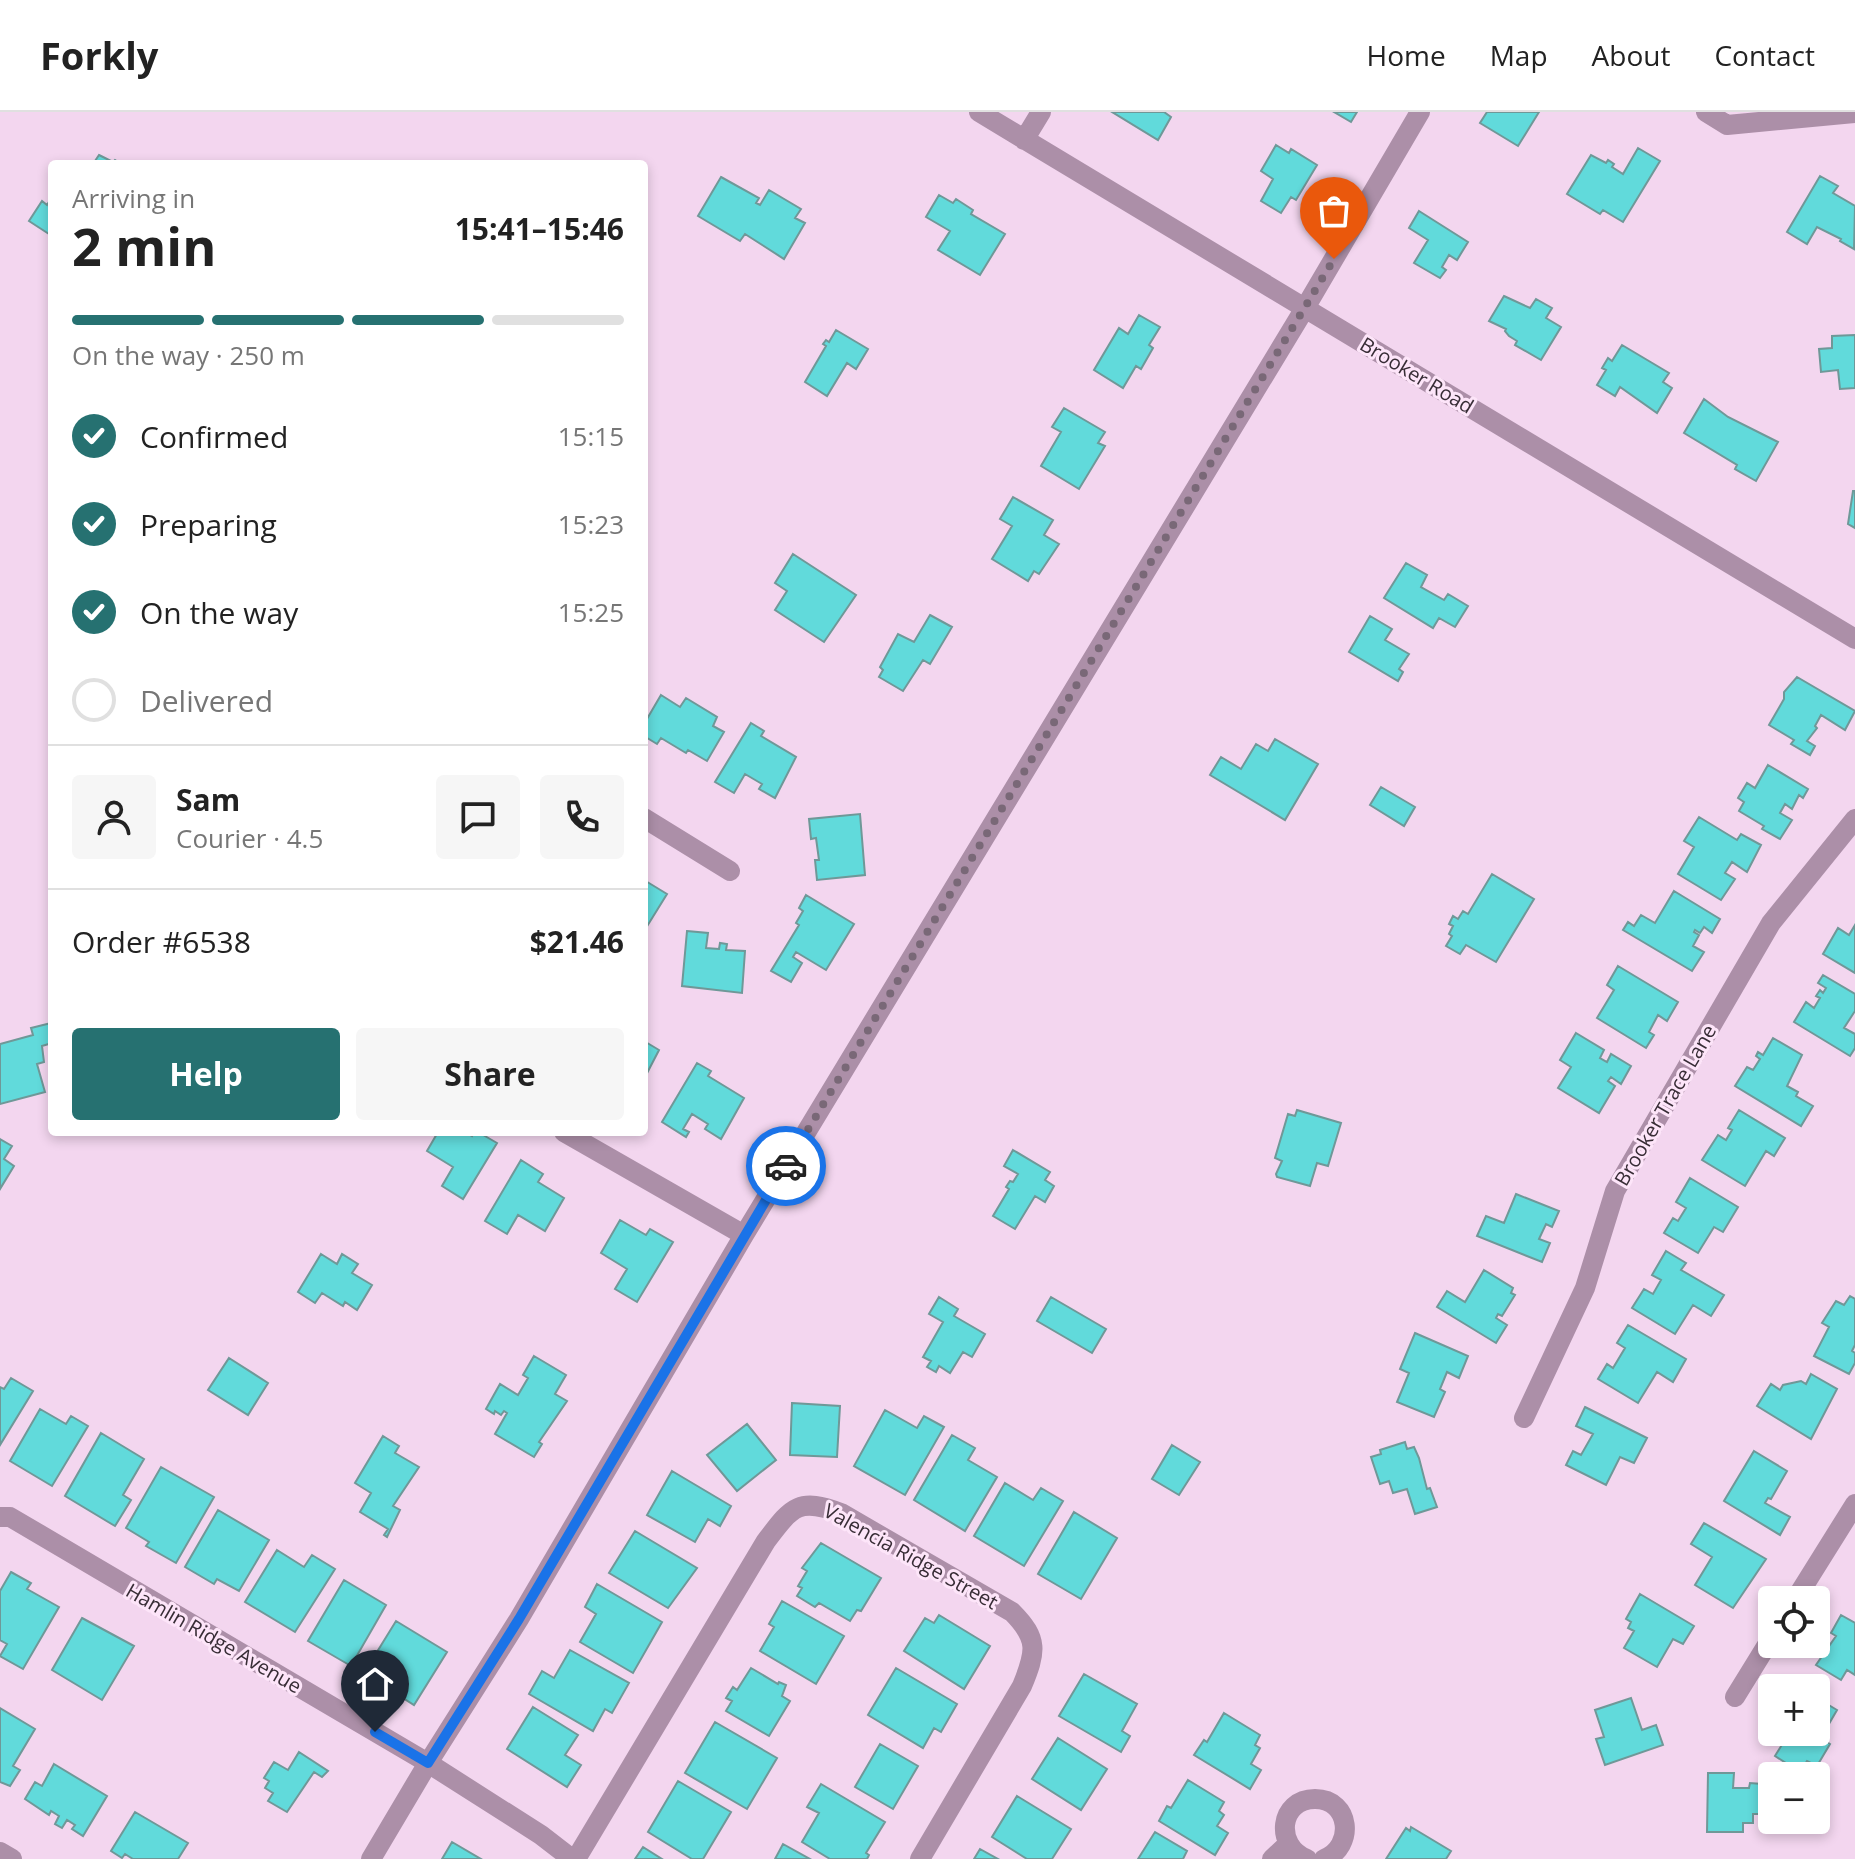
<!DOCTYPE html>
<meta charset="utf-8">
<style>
body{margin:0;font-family:"Open Sans",sans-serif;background:#f6f6f6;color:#222;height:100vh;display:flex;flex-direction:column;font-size:30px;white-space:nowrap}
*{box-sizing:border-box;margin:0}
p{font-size:26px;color:#767676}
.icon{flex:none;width:44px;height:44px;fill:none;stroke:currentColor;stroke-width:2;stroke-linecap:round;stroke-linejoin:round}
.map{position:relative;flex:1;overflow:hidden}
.sheet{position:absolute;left:48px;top:48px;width:600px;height:976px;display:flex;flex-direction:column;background:#fff;border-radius:8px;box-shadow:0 4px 12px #0003}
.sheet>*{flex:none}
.buttons{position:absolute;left:1758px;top:1474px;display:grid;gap:16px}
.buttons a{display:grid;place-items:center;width:72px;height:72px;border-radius:8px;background:#fff;box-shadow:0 4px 12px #0003;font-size:40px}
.pin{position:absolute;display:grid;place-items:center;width:68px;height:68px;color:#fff;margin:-82px -34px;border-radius:50% 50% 50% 0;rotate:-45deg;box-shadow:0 0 8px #0007}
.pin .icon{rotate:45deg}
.courier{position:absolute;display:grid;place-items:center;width:80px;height:80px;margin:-40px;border:6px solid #1a73e8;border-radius:50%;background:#fff;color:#222;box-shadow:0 2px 10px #0007}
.headline em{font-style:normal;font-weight:700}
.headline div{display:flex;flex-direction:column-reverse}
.headline{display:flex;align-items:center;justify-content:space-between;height:136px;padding:0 24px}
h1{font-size:52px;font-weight:700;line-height:60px}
.bar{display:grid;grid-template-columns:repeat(4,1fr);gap:12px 8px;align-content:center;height:96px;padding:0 24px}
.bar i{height:10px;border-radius:6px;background:#e0e0e0}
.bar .on{background:#267171}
.bar p{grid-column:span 4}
.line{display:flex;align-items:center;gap:20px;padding:0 24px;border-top:2px solid #e0e0e0}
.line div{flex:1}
.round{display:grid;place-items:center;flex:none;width:84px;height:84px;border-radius:8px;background:#f6f6f6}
ol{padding:0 24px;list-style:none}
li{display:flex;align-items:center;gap:24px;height:88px}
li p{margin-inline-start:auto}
li .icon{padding:8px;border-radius:50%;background:#267171;color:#fff;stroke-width:4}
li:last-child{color:#767676}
li i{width:44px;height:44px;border:4px solid #e0e0e0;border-radius:50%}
.button{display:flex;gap:16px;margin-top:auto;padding:16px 24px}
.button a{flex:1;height:92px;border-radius:8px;background:#267171;color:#fff;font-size:32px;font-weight:700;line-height:92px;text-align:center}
.button a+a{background:#f6f6f6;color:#222}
header{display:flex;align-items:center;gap:48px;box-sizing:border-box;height:112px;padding:0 40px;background:#fff;border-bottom:2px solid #e0e0e0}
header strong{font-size:38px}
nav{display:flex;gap:44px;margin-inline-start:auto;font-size:28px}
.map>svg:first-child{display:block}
.building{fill:#61dadb;stroke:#6f9898;stroke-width:2}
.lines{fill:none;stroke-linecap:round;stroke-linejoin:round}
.minor{stroke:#ac8fa8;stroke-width:20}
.done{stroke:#796877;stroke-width:8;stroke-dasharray:0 14.4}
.route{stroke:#1a73e8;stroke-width:10}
.labels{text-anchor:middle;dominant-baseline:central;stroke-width:6;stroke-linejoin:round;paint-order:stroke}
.street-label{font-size:20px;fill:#382d36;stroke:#fde5f9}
</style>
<header>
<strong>Forkly</strong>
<nav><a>Home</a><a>Map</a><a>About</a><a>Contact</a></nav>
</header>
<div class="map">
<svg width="1855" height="1747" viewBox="0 0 1855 1747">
<rect width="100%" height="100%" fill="#f3d6ef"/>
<!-- building -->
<path class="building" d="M1112,0H1164L1171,5L1158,28Z
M1334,0H1357L1351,10Z
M1487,0H1539L1518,34L1480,11Z
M1276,33L1289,41L1291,37L1317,53L1296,88L1291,85L1281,101L1261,89L1273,67L1261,59Z
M1638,36L1660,49L1623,110L1603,98L1600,102L1567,82L1591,43L1606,51L1608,48L1614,52L1612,55L1623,62Z
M99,43L113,50L115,48L121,52H93Z
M1820,64L1838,74L1833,81L1855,94L1854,137L1840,129L1841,127L1817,115L1807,132L1787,120Z
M721,65L759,86L756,91L760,93L769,78L801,97L795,106L805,111L784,147L745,122L740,129L698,104Z
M939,83L953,91L956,87L973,98L971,102L1005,122L980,163L938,138L950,119L926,105Z
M52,85V124L29,109L42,89L47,93Z
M1419,99L1468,130L1457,148L1449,143L1442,155L1446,158L1440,166L1414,151L1428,128L1409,116Z
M1504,184L1530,196L1536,187L1552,196L1546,206L1561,215L1541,248L1515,233L1517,229L1509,224L1505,219L1506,217L1489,209Z
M1139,203L1160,215L1149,233L1153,236L1141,257L1136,254L1123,276L1094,258L1119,216L1128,222Z
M836,218L868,237L856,257L847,251L827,284L805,270L826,234L823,232L826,228L829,230Z
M1855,223V276L1840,277L1838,258L1821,260L1819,237L1832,236V224Z
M1622,233L1669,261L1663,270L1672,276L1657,301L1620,275L1615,284L1597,273L1606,258L1602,256L1608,246L1612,249Z
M1704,287L1728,305L1778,330L1756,369L1735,357L1737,353L1684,321Z
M1064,296L1105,320L1098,331L1105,334L1079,377L1041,354L1061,320L1052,315Z
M1853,379H1855V416L1848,412Z
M1013,385L1053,408L1044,423L1059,432L1039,462L1034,459L1028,469L992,447L1012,414L1000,407Z
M793,442L856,483L824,530L775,498L787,479L775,471Z
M1406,451L1427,463L1421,475L1444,488L1448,482L1468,494L1455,515L1439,506L1433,516L1384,486Z
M930,503L952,515L930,552L923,548L903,579L879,565L883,558L880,555L898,522L914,530Z
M1370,504L1392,517L1385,528L1409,542L1399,557L1403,560L1398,569L1349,540Z
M1797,565L1855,599L1845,618L1821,603L1815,614L1817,616L1807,629L1815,634L1810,643L1791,632L1794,628L1769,613L1784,587V580Z
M661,583L680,595L686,586L717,605L713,614L724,620L707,649L688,638L686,641L661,626L657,632L644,624V612Z
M751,611L764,619L761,624L796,645L775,686L759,677L762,672L745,662L734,681L715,670Z
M1275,627L1318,652L1285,708L1210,663L1221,645L1241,657L1256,632L1268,639Z
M1768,653L1808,677L1803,686L1799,683L1792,697L1785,692L1780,701L1792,708L1780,727L1762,717L1764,714L1739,699L1744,690L1738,686L1747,671L1755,676Z
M1381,675L1415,695L1404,714L1370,693Z
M860,702L865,763L817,768L815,748H819L816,726L811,727L809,707Z
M1699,705L1737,728L1741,722L1761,733L1747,760L1732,750L1725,761L1735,767L1721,788L1678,762L1694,735L1684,729Z
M1492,762L1534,787L1496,850L1466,833L1460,842L1446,834L1452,824L1449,822L1453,814L1449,812L1453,804L1458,807L1463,799L1468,802Z
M644,768L667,782L646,816L644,814Z
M1674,779L1720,807L1712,821L1704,815L1700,821L1695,818L1694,820L1699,823L1693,834L1704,840L1692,859L1623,818L1628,810L1634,814L1641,803L1655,811Z
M806,783L854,812L826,858L796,840L793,845L802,851L791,870L771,859L799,813L796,811L803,799L799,796Z
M1855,813V861L1823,842L1838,816L1849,823Z
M687,819L708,821L706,836L719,837L720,831L727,832L726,838L745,839L742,881L682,874Z
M1618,854L1678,890L1667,909L1658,903L1649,920L1654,923L1646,936L1597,906L1614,878L1607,873Z
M1823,863L1855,882V899L1844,916L1855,922V936L1850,944L1794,910L1806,890L1814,896L1820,886L1816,884L1820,878L1823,881L1826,876L1818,871Z
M51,911L52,931L42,934L44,950L37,952L45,980L0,992V932L33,923L31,916Z
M1576,921L1604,938L1600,946L1607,950L1611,942L1631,954L1621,972L1611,965L1608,969L1615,974L1599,1001L1558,976L1571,955L1560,948Z
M1773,926L1802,943L1787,974L1798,980L1796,984L1813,994L1801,1014L1735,974L1747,955L1753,958L1760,947L1756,944L1758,940L1763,943Z
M644,929L659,938L644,967Z
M697,951L711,959L708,964L744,986L721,1027L705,1017L708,1012L692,1002L683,1017L689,1020L686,1025L662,1010Z
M1297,998L1341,1011L1328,1054L1317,1051L1310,1074L1277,1065L1276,1062L1282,1049L1275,1046L1288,1002L1295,1004Z
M1739,998L1785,1026L1774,1044L1766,1039L1745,1074L1702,1048L1718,1023L1726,1028L1732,1018L1728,1016Z
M438,1020H465L472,1024L474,1020H478L497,1031L463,1087L442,1074L453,1055L427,1039Z
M0,1027L12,1034L4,1047L14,1054L0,1077Z
M1013,1038L1050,1060L1045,1068L1054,1074L1045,1090L1035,1084L1015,1117L993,1104L1009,1077L1006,1075L1010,1069L1013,1070L1018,1062L1004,1054Z
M521,1048L543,1062L538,1070L564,1086L545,1119L518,1103L507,1122L485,1109Z
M1690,1066L1738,1095L1723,1120L1714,1115L1698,1141L1664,1121L1673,1106L1678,1109L1686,1096L1676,1090Z
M1516,1082L1559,1099L1552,1115L1546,1112L1539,1127L1550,1131L1542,1150L1477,1124L1486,1104L1504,1111Z
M620,1108L646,1123L650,1117L673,1130L637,1190L615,1177L627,1157L601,1141Z
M1666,1139L1686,1151L1681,1158L1724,1183L1711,1204L1693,1193L1675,1222L1632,1196L1644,1177L1653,1182L1661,1168L1652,1163Z
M321,1142L337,1152L342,1142L358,1152L352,1161L372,1173L357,1198L345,1190L343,1194L322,1181L315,1191L298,1180Z
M1484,1158L1513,1176L1511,1181L1515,1183L1502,1204L1498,1202L1496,1206L1507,1213L1496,1231L1437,1195L1447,1179L1465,1190Z
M1850,1184L1855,1187V1233L1852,1239L1855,1241V1251L1849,1262L1814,1244L1829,1215L1822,1211L1836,1189L1844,1193Z
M939,1185L958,1197L954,1204L985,1222L972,1245L963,1240L950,1261L939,1254L936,1260L927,1255L931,1249L923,1245L943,1210L929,1202Z
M1051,1185L1106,1217L1092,1241L1037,1209Z
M1628,1213L1686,1247L1673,1270L1657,1260L1638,1291L1598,1267L1607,1252L1613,1256L1625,1236L1617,1231Z
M1415,1221L1468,1244L1459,1266L1447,1260L1440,1277L1445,1280L1434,1305L1397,1290L1409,1261L1400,1257Z
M534,1244L566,1263L555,1282L567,1289L539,1330L542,1332L534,1345L495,1322L507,1301L504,1299L501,1303L495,1299L494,1302L486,1297L500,1272L518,1283L528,1266L523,1263Z
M229,1246L268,1271L248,1303L208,1278Z
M1811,1262L1837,1277L1811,1327L1757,1294L1771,1272L1780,1278L1783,1273L1801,1269L1806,1272Z
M11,1266L33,1279L0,1333V1275L4,1277Z
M792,1291L840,1294L837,1345L790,1343Z
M1585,1295L1647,1326L1634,1351L1620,1345L1606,1373L1566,1353L1573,1339L1581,1343L1593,1322L1576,1314Z
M40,1297L66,1312L71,1304L88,1314L52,1374L10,1349Z
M885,1298L917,1316L924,1304L944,1315L905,1383L854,1354Z
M747,1312L776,1348L737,1379L707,1343Z
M101,1321L144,1347L123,1383L131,1388L115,1414L65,1384Z
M952,1323L975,1336L968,1348L997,1365L965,1419L914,1388Z
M383,1324L399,1334L395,1341L419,1355L393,1394L400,1398L387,1425L384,1423L388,1417L360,1400L371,1381L355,1371Z
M1405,1330L1407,1337L1414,1335L1419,1346L1427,1377L1430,1376L1437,1395L1415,1402L1407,1377L1393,1381L1389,1369L1380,1372L1371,1345L1381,1342L1380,1338Z
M1172,1333L1200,1350L1179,1383L1152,1367Z
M1754,1339L1787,1359L1771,1387L1768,1386L1765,1391L1790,1405L1780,1423L1724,1389Z
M161,1355L214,1385L176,1451L146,1434L149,1430L126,1416Z
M672,1359L731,1394L720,1414L708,1407L695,1430L647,1403Z
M1005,1371L1033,1388L1041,1376L1063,1389L1024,1454L974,1424Z
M218,1398L269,1428L239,1479L217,1467L214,1472L185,1455Z
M1074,1400L1117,1426L1081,1487L1038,1462Z
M1704,1411L1766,1447L1733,1496L1695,1473L1712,1445L1691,1432Z
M635,1419L697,1456L668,1496L609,1461Z
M821,1431L881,1466L861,1499L857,1498L850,1509L819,1491L815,1495L797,1484L802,1476L798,1474L807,1459L802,1456Z
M277,1438L304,1455L312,1443L335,1457L295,1520L245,1490Z
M11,1460L31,1471L27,1477L59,1495L23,1557L0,1544L7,1532L0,1528V1479Z
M344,1468L386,1493L351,1554L308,1529Z
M597,1472L662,1510L633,1561L580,1530L596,1502L585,1495Z
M1640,1482L1694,1514L1683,1532L1673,1527L1657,1555L1624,1536L1634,1519L1628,1516L1631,1510L1626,1507Z
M782,1489L844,1524L816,1572L760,1539L774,1515L769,1512Z
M939,1503L990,1534L964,1577L904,1539L925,1506L934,1511Z
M1841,1503L1855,1511V1563L1847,1558L1841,1568L1816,1553L1836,1524L1831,1521Z
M82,1506L134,1534L102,1588L52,1558Z
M396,1509L447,1540L414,1593L364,1561Z
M570,1538L629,1571L612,1601L605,1597L593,1619L529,1582L542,1559L554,1566Z
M751,1556L778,1572L779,1570L786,1573L782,1584L790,1589L769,1624L726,1599L732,1589L726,1586L733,1575L737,1578Z
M896,1556L957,1592L941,1620L934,1616L923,1636L868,1603Z
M1084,1562L1137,1592L1122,1619L1130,1624L1121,1640L1059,1604Z
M1631,1586L1642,1618L1656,1613L1663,1633L1605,1653L1596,1627L1604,1625L1595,1598Z
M1816,1589L1820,1592L1822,1589L1837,1598L1826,1617L1828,1621L1822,1627L1830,1632L1817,1654L1807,1649L1800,1660L1775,1644L1788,1623L1790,1624L1793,1620H1816Z
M533,1595L578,1623L565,1643L581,1653L567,1675L507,1637Z
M0,1596L35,1617L13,1654L20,1658L10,1674L0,1670Z
M1224,1601L1260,1623L1255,1633L1260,1636L1251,1652L1261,1658L1250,1677L1194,1643L1204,1628L1207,1630Z
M715,1610L777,1646L747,1697L685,1661Z
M1058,1626L1107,1657L1081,1698L1032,1667Z
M880,1632L918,1654L893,1697L855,1675Z
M299,1640L328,1659L322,1665L314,1660L287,1700L268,1689L273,1681L265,1676L269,1669L264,1666L274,1650L288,1658Z
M54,1652L107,1684L83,1724L72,1717L75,1713L67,1708L62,1716L55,1712L59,1704L51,1699L49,1703L25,1687L35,1670L42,1674Z
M1708,1661H1734L1733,1676H1749L1750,1671L1762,1672V1702H1753V1711H1743V1720H1707Z
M1188,1668L1224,1690L1219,1699L1224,1703L1217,1714L1228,1721L1215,1743L1159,1709L1167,1694L1171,1696Z
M678,1669L731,1700L703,1747H692L648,1720Z
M821,1672L885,1710L866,1741L869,1743L867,1747H830L802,1730L819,1701L807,1695Z
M1017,1684L1071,1717L1052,1747H1027L992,1725Z
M135,1700L188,1731L178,1747H133L125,1742L122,1746L111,1739Z
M1411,1715L1451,1739L1446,1747H1386L1406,1716L1410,1719Z
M1155,1720L1187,1739L1183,1747H1138Z
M452,1730L481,1747H442Z
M783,1732L810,1747H775Z
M643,1735L662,1747H635Z
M980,1737L998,1747H974Z"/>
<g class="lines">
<!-- minor -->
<path class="minor" d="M979,0L1855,527
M1706,0L1727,13L1855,1
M1024,28L1041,0
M644,706L730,759
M564,1020L744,1123
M1524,1306L1585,1176L1615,1079L1771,811L1855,707
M0,1405H10L428,1651L541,1723L572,1747
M1795,1488L1855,1392
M1735,1585L1772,1525
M0,1740L12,1747
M371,1747L428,1651L519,1507L744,1123L1305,196L1420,0
M576,1747L766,1429C792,1395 798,1385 841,1401L1012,1500C1039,1527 1036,1540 1022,1574L920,1747
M1272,1747L1288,1732
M1307,1747C1274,1734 1279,1687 1315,1687C1351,1687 1355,1735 1324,1747"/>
</g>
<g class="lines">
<!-- done -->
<path class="done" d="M786,1054L1334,147"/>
<!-- route -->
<path class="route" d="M375,1620L428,1651L519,1507L786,1054"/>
</g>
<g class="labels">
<!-- street labels -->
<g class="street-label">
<text transform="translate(1417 263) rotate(31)">Brooker Road</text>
<text transform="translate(1665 993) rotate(-60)">Brooker Trace Lane</text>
<text transform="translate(911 1444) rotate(29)">Valencia Ridge Street</text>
<text transform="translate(214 1526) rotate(30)">Hamlin Ridge Avenue</text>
</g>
</g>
</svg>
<div class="buttons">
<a><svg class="icon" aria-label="locate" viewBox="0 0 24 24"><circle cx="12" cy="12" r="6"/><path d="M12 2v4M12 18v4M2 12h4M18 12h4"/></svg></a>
<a>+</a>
<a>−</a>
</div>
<div class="pin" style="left:1334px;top:147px;background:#ea580c"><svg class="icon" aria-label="bag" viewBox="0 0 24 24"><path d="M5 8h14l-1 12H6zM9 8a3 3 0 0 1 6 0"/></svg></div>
<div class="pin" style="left:375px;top:1620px;background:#1f2937"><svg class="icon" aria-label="home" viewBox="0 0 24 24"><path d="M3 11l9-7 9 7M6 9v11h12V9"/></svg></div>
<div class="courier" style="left:786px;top:1054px"><svg class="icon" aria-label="car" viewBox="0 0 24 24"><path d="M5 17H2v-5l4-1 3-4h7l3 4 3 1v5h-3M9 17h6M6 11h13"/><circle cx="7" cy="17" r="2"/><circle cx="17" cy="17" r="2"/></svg></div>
<section class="sheet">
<div class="headline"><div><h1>2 min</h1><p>Arriving in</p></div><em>15:41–15:46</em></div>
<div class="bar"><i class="on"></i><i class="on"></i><i class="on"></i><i></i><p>On the way · 250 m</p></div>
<ol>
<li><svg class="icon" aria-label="check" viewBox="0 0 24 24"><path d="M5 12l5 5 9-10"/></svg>Confirmed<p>15:15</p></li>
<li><svg class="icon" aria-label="check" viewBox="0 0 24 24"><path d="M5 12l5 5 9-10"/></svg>Preparing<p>15:23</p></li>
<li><svg class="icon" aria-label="check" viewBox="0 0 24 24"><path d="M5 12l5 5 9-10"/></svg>On the way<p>15:25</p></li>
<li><i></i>Delivered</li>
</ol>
<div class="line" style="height:144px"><a class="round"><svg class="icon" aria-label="person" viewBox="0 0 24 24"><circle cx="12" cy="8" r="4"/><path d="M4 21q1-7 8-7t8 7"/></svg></a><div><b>Sam</b><p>Courier · 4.5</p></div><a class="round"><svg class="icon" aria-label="chat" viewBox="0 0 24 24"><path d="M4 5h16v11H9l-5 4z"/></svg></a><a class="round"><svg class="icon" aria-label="phone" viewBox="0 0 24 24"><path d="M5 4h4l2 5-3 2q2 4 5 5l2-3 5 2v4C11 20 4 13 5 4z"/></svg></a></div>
<div class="line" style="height:104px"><div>Order #6538</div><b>$21.46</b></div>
<div class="button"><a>Help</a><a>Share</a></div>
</section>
</div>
